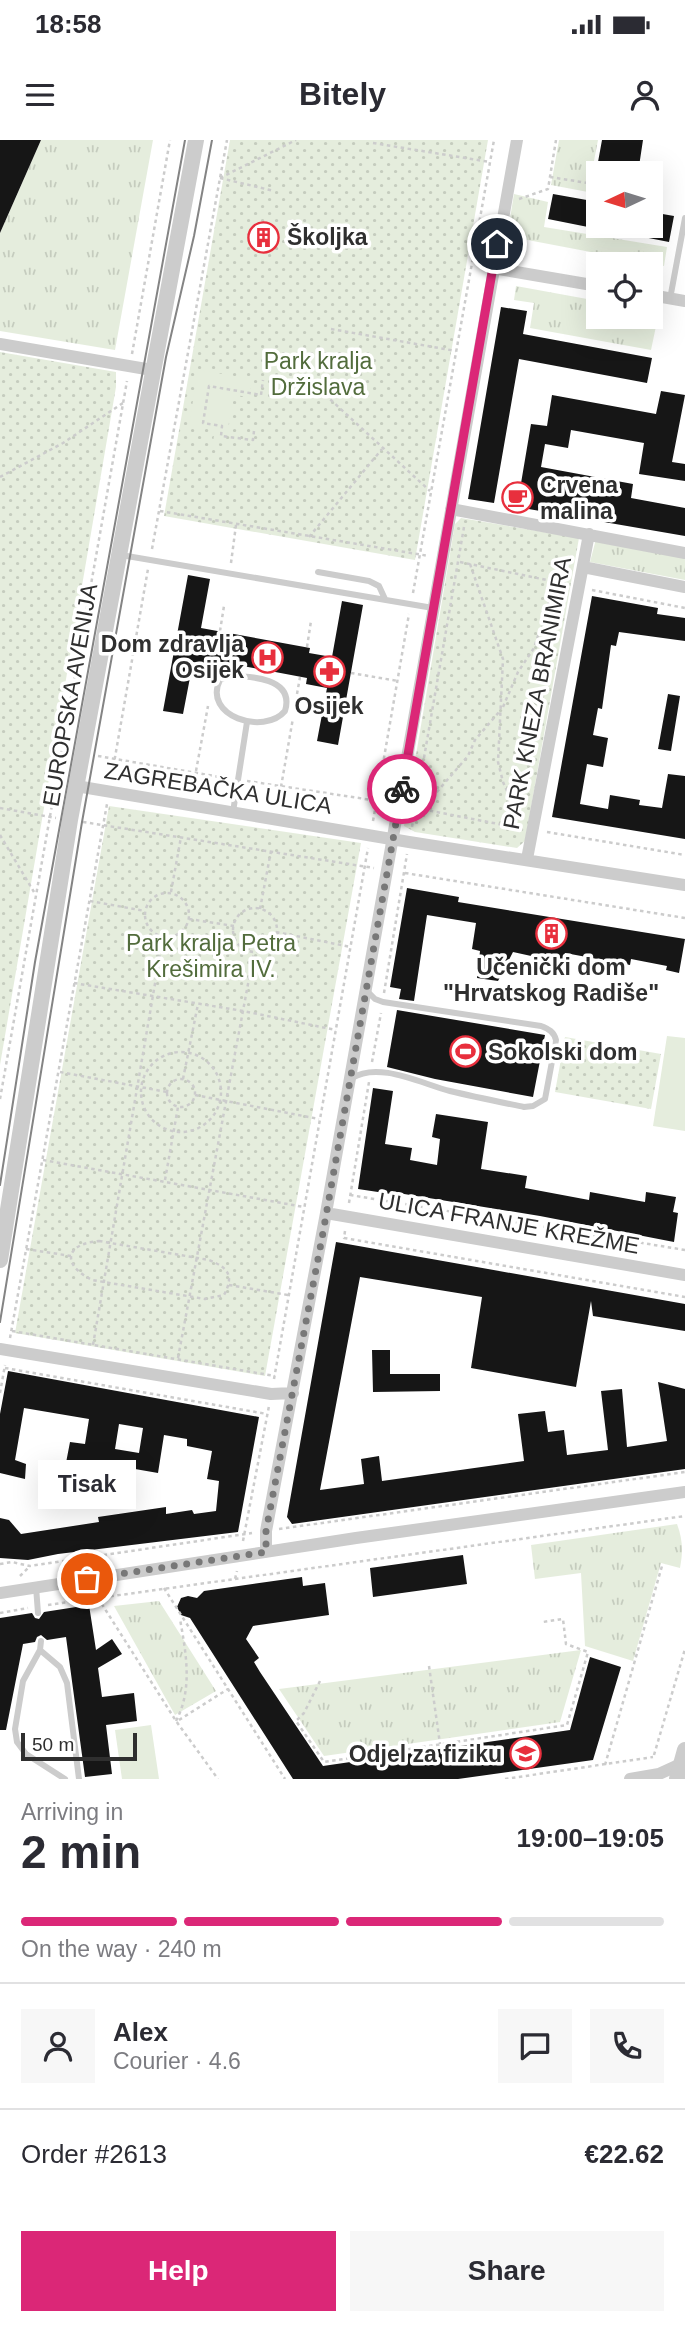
<!DOCTYPE html>
<meta charset="utf-8">
<style>
body{margin:0;font-family:Arial,sans-serif;background:#f7f7f7;color:#2b2b33;height:100vh;display:flex;flex-direction:column;font-size:26px;white-space:nowrap}
*{box-sizing:border-box;margin:0}
p{font-size:23px;color:#7c7c81}
.icon{flex:none;width:38px;height:38px;fill:none;stroke:currentColor;stroke-width:2;stroke-linecap:round;stroke-linejoin:round}
.map{position:relative;height:1639px;overflow:hidden}
.details{display:flex;flex-direction:column;background:#fff;flex:1}
.details>*{flex:none}
.needle{width:46px;rotate:266deg}
.tools{position:absolute;left:586px;top:21px;display:grid;gap:14px}
.tools a{display:grid;place-items:center;width:77px;height:77px;border-radius:0px;background:#fff;box-shadow:0 7px 28px #0002;font-size:35px}
.scale{position:absolute;left:21px;bottom:18px;width:116px;box-sizing:border-box;padding-left:7px;border:4px solid #2f2f2f;border-top:0;font-size:19px;line-height:24px;white-space:nowrap;color:#2f2f2f;-webkit-text-stroke:5px #fff;paint-order:stroke}
.pin{position:absolute;display:grid;place-items:center;width:60px;height:60px;color:#fff;margin:-30px;border:4px solid #fff;border-radius:50%;box-shadow:0 2px 7px #0007}
.courier{position:absolute;display:grid;place-items:center;width:70px;height:70px;margin:-35px;border:5px solid #db2777;border-radius:50%;background:#fff;color:#222;box-shadow:0 2px 9px #0007}
.bubble{position:absolute;height:49px;border-radius:0px;background:#fff;box-shadow:0 7px 28px #0002;font-size:23px;font-weight:700;line-height:49px;text-align:center}
.summary em{font-style:normal;font-weight:700}
.summary div{display:flex;flex-direction:column-reverse}
.summary{display:flex;align-items:center;justify-content:space-between;height:119px;padding:0 21px}
h1{font-size:46px;font-weight:700;line-height:52px}
.bar{display:grid;grid-template-columns:repeat(4,1fr);gap:10px 7px;align-content:center;height:84px;padding:0 21px}
.bar i{height:9px;border-radius:5px;background:#e1e1e2}
.bar .active{background:#db2777}
.bar p{grid-column:span 4}
.line{display:flex;align-items:center;gap:18px;padding:0 21px;border-top:2px solid #e1e1e2}
.line div{flex:1}
.round{display:grid;place-items:center;flex:none;width:74px;height:74px;border-radius:0px;background:#f7f7f7}
.cta{display:flex;gap:14px;margin-top:auto;padding:14px 21px}
.cta a{flex:1;height:80px;border-radius:0px;background:#db2777;color:#fff;font-size:28px;font-weight:700;line-height:80px;text-align:center}
.cta a+a{background:#f7f7f7;color:#2b2b33}
.status{display:flex;justify-content:space-between;align-items:center;height:49px;padding:0 35px;background:#fff;direction:ltr}
.status svg{height:19px;fill:currentColor}
header{display:flex;justify-content:space-between;align-items:center;height:91px;padding:0 21px;background:#fff;font-size:32px;font-weight:700}
.map>svg:first-child{display:block}
.grass{fill:url(#grass-tufts)}
.park{fill:url(#park-dots)}
.garden{fill:#e5eddd}
.building{fill:#161616;fill-rule:evenodd}
.lines{fill:none;stroke-linecap:round;stroke-linejoin:round}
.path{stroke:#ccc;stroke-width:2.5;stroke-dasharray:3.5 3.5;stroke-linecap:butt}
.service{stroke:#ccc;stroke-width:6}
.minor{stroke:#ccc;stroke-width:12}
.tertiary{stroke:#ccc;stroke-width:16}
.tram{stroke:#848484;stroke-width:2}
.done{stroke:#787878;stroke-width:7;stroke-dasharray:0 12.6}
.route{stroke:#db2777;stroke-width:9}
.labels{text-anchor:middle;dominant-baseline:central;stroke-width:7;stroke-linejoin:round;paint-order:stroke}
.poi-label{font-size:23px;font-weight:bold;fill:#2f2f2f;stroke:#fff;text-anchor:start}
.park-label{font-size:23px;fill:#526c3c;stroke:#fff}
.street-label{font-size:23px;fill:#2f2f2f;stroke:#fff}
</style>
<div class="status"><b>18:58</b><svg viewBox="0 0 49 12"><path d="M0 12V9h3v3zM5 12V6h3v6zM10 12V3h3v9zM15 12V0h3v12zM26 1h20v11H26zM47 4h2v5h-2z"/></svg></div>
<header><svg class="icon" aria-label="menu" viewBox="0 0 24 24"><path d="M4 6h16M4 12h16M4 18h16"/></svg>Bitely<svg class="icon" aria-label="person" viewBox="0 0 24 24"><circle cx="12" cy="8" r="4"/><path d="M4 21q1-7 8-7t8 7"/></svg></header>
<div class="map">
<svg width="685" height="1639" viewBox="0 0 685 1639">
<defs>
<pattern id="grass-tufts" width="24" height="20" patternUnits="userSpaceOnUse" patternTransform="scale(1.75)"><rect width="24" height="20" fill="#e5eddd"/><path d="M3 7l-1-3M5 7V3M7 7l1-3M15 17l-1-3M17 17v-4M19 17l1-3" fill="none" stroke="#c5ccbe"/></pattern>
<pattern id="park-dots" width="8" height="8" patternUnits="userSpaceOnUse" patternTransform="scale(1.75)"><rect width="8" height="8" fill="#e5eddd"/><path d="M2 2h.1M6 6h.1" fill="none" stroke="#c5ccbe" stroke-width="1.8" stroke-linecap="round"/></pattern>
</defs>
<rect width="100%" height="100%" fill="#fff"/>
<!-- grass -->
<path class="grass" d="M41,0H153L115,210L0,191V93Z
M559,0H598L588,52L551,45Z
M514,54L548,62L544,87L667,107L664,126L507,96Z
M516,146L598,161V177H651V171L659,172L651,210L530,188L534,163L514,160Z
M596,399L685,416V440L590,422Z
M677,1384C683,1400 683,1412 680,1428L661,1423L633,1521L585,1506L581,1433L535,1439L531,1405Z
M159,1461L216,1551L175,1575L114,1466Z
M581,1510L560,1582L324,1616L279,1549Z"/>
<!-- park -->
<path class="park" d="M230,0H488L415,420L164,376Z
M0,212L116,232V247L0,925Z
M461,378L579,398L525,701L517,708L415,692L404,686L455,384Z
M109,666L361,703L265,1236L15,1193Z
M565,897L661,914L651,969L555,952Z"/>
<!-- garden -->
<path class="garden" d="M198,230L252,239L249,257L234,255L225,304L213,302L215,289L189,285Z
M667,896L685,898V991L653,986Z
M151,1585L159,1639H122L115,1590Z"/>
<!-- building -->
<path class="building" d="M0,0H41L0,93Z
M602,0H643L638,33H596Z
M553,54L598,62V89L548,79Z
M651,72L674,76L669,102L618,92V86H651Z
M260,84L274,86L271,106L258,104L255,94Z
M501,167L527,171L523,194L652,218L647,243L519,219L494,363L468,359Z
M661,251L685,255L672,322L685,324V341L639,334L644,303L571,290L568,308L545,304L541,327L633,344L631,358L685,368V396L517,367L531,284L547,286L552,255L656,274Z
M188,435L210,439L201,488L310,508L309,513L332,517L342,461L363,465L338,605L317,601L327,548L306,544L307,538L211,520V525L193,522L183,574L163,571Z
M592,456L658,468L657,474L685,478V501L619,492L616,506L611,505L602,569L598,568L593,595L608,598L603,627L587,624L580,664L608,669L610,655L640,660L639,665L662,668L668,634L685,636V699L552,677Z
M668,554L680,556L671,611L658,609Z
M407,748L459,757L458,762L685,799L679,833L666,830L667,826L631,819L630,825L565,813L563,823L513,812L498,841L477,838L480,811L472,809L476,783L427,775L414,861L399,859L401,849L390,847Z
M397,870L545,895L533,957L435,939L387,927Z
M373,948L393,951L385,1004L412,1008L410,1020L437,1025L440,999L432,997L436,974L488,982L481,1029L527,1036L525,1048L589,1060L590,1052L645,1062L646,1052L676,1057L673,1072L678,1073L674,1102L540,1076L398,1053V1055L358,1049Z
M336,1102L685,1164V1191L593,1176L591,1161L576,1247L471,1228L482,1157L360,1137L320,1350L364,1344L361,1319L379,1316L382,1341L524,1321L518,1274L545,1271L548,1292L564,1290L567,1315L608,1310L601,1251L622,1249L627,1307L667,1301L658,1242L685,1249V1329L292,1384L287,1377Z
M372,1210H390V1234H440V1251L373,1252Z
M8,1231L259,1277L238,1392L58,1414L28,1420L0,1418V1378L9,1380L21,1394L99,1382L98,1377L166,1367V1374L192,1370L194,1374L216,1371L219,1341L207,1339L212,1311L187,1306V1299L164,1295L158,1333L89,1321L87,1332L65,1328L70,1302L85,1304L89,1279L24,1268L15,1320L26,1324L25,1339L0,1333V1274ZM119,1284L143,1288L139,1313L115,1309Z
M463,1415L467,1444L373,1457L370,1428Z
M302,1437L303,1446L325,1443L329,1475L253,1486L246,1499L259,1518L254,1522L260,1532L323,1626L570,1590L590,1517L621,1527L593,1620L458,1639H293L190,1478L181,1475L177,1467L181,1458L188,1456L197,1458L204,1451Z
M89,1465L96,1510L112,1499L122,1514L98,1528L102,1557L134,1553L137,1581L106,1585L112,1634L85,1637L66,1497L47,1500L41,1495L37,1497L35,1502L23,1504L6,1590H0V1478L32,1473L35,1478L39,1479L44,1472Z"/>
<g class="lines">
<!-- path -->
<path class="path" d="M373,3L490,22
M550,37L594,44
M220,38L296,0
M220,38L274,51
M519,59L548,49L556,0
M331,189L456,211
M132,214L170,0
M320,250L430,351
M254,291L253,300L221,296L222,286L203,283L209,246L261,255L263,240
M0,337L63,303L123,263
M160,371L429,416
M309,397L382,309
M152,409L227,0
M460,422L566,444
M231,423L236,385
M470,424L503,519L498,622L503,642L520,680
M592,450L685,468
M413,453L494,0
M220,491L224,466
M307,507L311,481
M215,531L217,521
M351,533L398,541
M297,554L300,537
M503,567L518,532L534,508L556,442
M98,616L226,638
M196,631L208,566
M111,640L148,429
M247,641L385,662
M281,647L293,578
M0,668L56,678
M416,668L519,688
M423,668L468,616L475,600L499,572
M373,681L409,474
M83,682L374,728
M412,687L464,387
M547,692L685,715
M0,695L34,752
M405,733L685,778
M171,752L181,697
M145 775a22 22 0 1 1 44 0a22 22 0 1 1-44 0Z
M90,761L145,771
M233 790a22 22 0 1 1 44 0a22 22 0 1 1-44 0Z
M260,769L271,711
M189,779L234,786
M276,792L351,807
M74,843L243,871L336,890
M384,853L407,714
M141 952a40 40 0 1 1 80 0a40 40 0 1 1-80 0Z
M372,922L381,873
M60,932L167,952
M167 953a14 14 0 1 1 28 0a14 14 0 1 1-28 0Z
M183,939L198,864
M195,955L319,979
M0,959L127,241
M43,1020L304,1067
M165,1040L178,967
M350,1055L685,1110
M349,1063L369,942
M345,1091L344,1098L685,1157
M99,1101L209,1120C229,1128 234,1136 224,1155L205,1159L92,1140C62,1125 64,1104 99,1101Z
M26,1109L71,1116
M229,1145L288,1155
M12,1191L275,1236
M10,1198L107,664
M93,1205L163,797
M178,1218L254,812
M5,1228L267,1274
M274,1239L368,708
M0,1253L5,1225
M279,1389L685,1332
M243,1401L269,1266
M0,1424L12,1422L30,1426L252,1393
M20,1436L30,1426
M235,1439L685,1376
M164,1448L285,1639
M98,1458L176,1581L218,1639
M48,1465L235,1439L237,1431
M0,1473L28,1468
M429,1526L440,1604
M320,1541L304,1573L296,1581L324,1622L567,1585L588,1512L566,1504L563,1479L543,1482
M179,1580L228,1549
M176,1581C193,1549 186,1513 180,1479
M654,1615L685,1509
M605,1625L662,1426
M505,1639L653,1617"/>
<!-- service -->
<path class="service" d="M670,159L685,78
M121,415L433,468
M318,432L369,441L379,446L385,459
M228,536C251,536 295,538 285,571C264,596 202,576 220,540Z
M233,672L247,582
M352,938C379,921 422,944 450,951C475,957 500,962 524,967L533,966L545,959L556,900C554,892 549,889 541,886L383,862L375,859L366,850
M36,1447L38,1473
M41,1501L40,1510L23,1541L15,1589L17,1602L26,1614L65,1639
M40,1510L60,1527L67,1543L79,1639"/>
<!-- minor -->
<path class="minor" d="M493,128L598,146
M651,155L685,161
M0,204L152,230
M451,369L685,413
M583,427L685,447
M76,646L409,702L685,745
M527,719L589,394
M326,1073L685,1135
M0,1209L271,1254L293,1253
M266,1412V1391L326,1073L517,0
M0,1453L356,1398L685,1352
M630,1639L659,1634L683,1623"/>
<!-- tertiary -->
<path class="tertiary" d="M0,1120L70,680L196,0
M677,1639L685,1610"/>
<!-- tram -->
<path class="tram" d="M0,1045L35,822L185,0
M0,1182L82,682L166,217L194,96L212,0"/>
</g>
<g class="lines">
<!-- done -->
<path class="done" d="M87,1439L266,1412V1391L322,1098L402,649"/>
<!-- route -->
<path class="route" d="M402,649L497,104"/>
</g>
<!-- icons -->
<defs>
<symbol id="building-ring" viewBox="-11 -11 22 22"><circle r="9.5" fill="#fff" stroke="#e82f3d" stroke-width="1.5"/><path d="M-4-6H4V6H1V3H-1V6H-4ZM-2.5-4.3h1.7v1.8h-1.7ZM.8-4.3h1.7v1.8H.8ZM-2.5-1h1.7V.8h-1.7ZM.8-1h1.7V.8H.8Z" fill="#e82f3d"/></symbol>
<symbol id="cafe-ring" viewBox="-11 -11 22 22"><circle r="9.5" fill="#fff" stroke="#e82f3d" stroke-width="1.5"/><path d="M-5.5-4.5H6V0H3Q3 3.5 0 3.5H-2.5Q-5.5 3.5-5.5 0ZM3-3.2v2h1.7v-2ZM-6 4.5H4V6H-6Z" fill="#e82f3d"/></symbol>
<symbol id="hospital-ring" viewBox="-11 -11 22 22"><circle r="9.5" fill="#fff" stroke="#e82f3d" stroke-width="1.5"/><path d="M-5-5h3v3.5h4V-5h3V5h-3V1.5h-4V5h-3Z" fill="#e82f3d"/></symbol>
<symbol id="pharmacy-ring" viewBox="-11 -11 22 22"><circle r="9.5" fill="#fff" stroke="#e82f3d" stroke-width="1.5"/><path d="M-2-6h4v4h4v4h-4v4h-4v-4h-4v-4h4Z" fill="#e82f3d"/></symbol>
<symbol id="stadium-ring" viewBox="-11 -11 22 22"><circle r="9.5" fill="#fff" stroke="#e82f3d" stroke-width="1.5"/><path d="M0-5a6.5 5 0 1 0 0 10a6.5 5 0 1 0 0-10ZM-3.5-1.8h7v3.6h-7Z" fill="#e82f3d"/></symbol>
<symbol id="university-ring" viewBox="-11 -11 22 22"><circle r="9.5" fill="#fff" stroke="#e82f3d" stroke-width="1.5"/><path d="M0-5L7-2L0 1L-7-2ZM-4 1L0 2.5L4 1V4Q0 6-4 4Z" fill="#e82f3d"/></symbol>
</defs>
<g fill-rule="evenodd">
<use href="#building-ring" x="246" y="80" width="35" height="35"/>
<use href="#cafe-ring" x="500" y="340" width="35" height="35"/>
<use href="#hospital-ring" x="250" y="500" width="35" height="35"/>
<use href="#pharmacy-ring" x="312" y="514" width="35" height="35"/>
<use href="#building-ring" x="534" y="776" width="35" height="35"/>
<use href="#stadium-ring" x="448" y="894" width="35" height="35"/>
<use href="#university-ring" x="508" y="1596" width="35" height="35"/>
</g>
<g class="labels">
<!-- poi labels -->
<g class="poi-label">
<text x="287" y="97">Školjka</text>
<text x="540" y="345">Crvena<tspan x="540" dy="26">malina</tspan></text>
<text x="244" y="504" text-anchor="end">Dom zdravlja<tspan x="244" dy="26">Osijek</tspan></text>
<text x="329" y="566" text-anchor="middle">Osijek</text>
<text x="551" y="827" text-anchor="middle">Učenički dom<tspan x="551" dy="26">"Hrvatskog Radiše"</tspan></text>
<text x="488" y="912">Sokolski dom</text>
<text x="502" y="1614" text-anchor="end">Odjel za fiziku</text>
</g>
<!-- park labels -->
<g class="park-label">
<text x="318" y="221">Park kralja<tspan x="318" dy="26">Držislava</tspan></text>
<text x="211" y="803">Park kralja Petra<tspan x="211" dy="26">Krešimira IV.</tspan></text>
</g>
<!-- street labels -->
<g class="street-label">
<text transform="translate(537 553) rotate(-79)">PARK KNEZA BRANIMIRA</text>
<text transform="translate(70 555) rotate(-80)">EUROPSKA AVENIJA</text>
<text transform="translate(218 648) rotate(9)">ZAGREBAČKA ULICA</text>
<text transform="translate(509 1083) rotate(10)">ULICA FRANJE KREŽME</text>
</g>
</g>
</svg>
<div class="tools">
<a><svg class="needle" viewBox="-14 -14 28 28"><path d="M0-13l5 13h-10z" fill="#e53935"/><path d="M0 13l5-13h-10z" fill="#7c7c81"/></svg></a>
<a><svg class="icon" aria-label="locate" viewBox="0 0 24 24"><circle cx="12" cy="12" r="6"/><path d="M12 2v4M12 18v4M2 12h4M18 12h4"/></svg></a>
</div>
<div class="scale">50 m</div>
<div class="pin" style="left:87px;top:1439px;background:#ea580c"><svg class="icon" aria-label="bag" viewBox="0 0 24 24"><path d="M5 8h14l-1 12H6zM9 8a3 3 0 0 1 6 0"/></svg></div>
<div class="pin" style="left:497px;top:104px;background:#1f2937"><svg class="icon" aria-label="home" viewBox="0 0 24 24"><path d="M3 11l9-7 9 7M6 9v11h12V9"/></svg></div>
<div class="courier" style="left:402px;top:649px"><svg class="icon" aria-label="bike" viewBox="0 0 24 24"><circle cx="6" cy="16" r="4"/><circle cx="18" cy="16" r="4"/><path d="M6 16l4-8h5l3 8M10 8l3 8H6M13 5h3"/></svg></div>
<div class="bubble" style="left:38px;top:1320px;width:98px">Tisak</div>
</div>
<section class="details">
<div class="summary"><div><h1>2 min</h1><p>Arriving in</p></div><em>19:00–19:05</em></div>
<div class="bar"><i class="active"></i><i class="active"></i><i class="active"></i><i></i><p>On the way · 240 m</p></div>
<div class="line" style="height:126px"><a class="round"><svg class="icon" aria-label="person" viewBox="0 0 24 24"><circle cx="12" cy="8" r="4"/><path d="M4 21q1-7 8-7t8 7"/></svg></a><div><b>Alex</b><p>Courier · 4.6</p></div><a class="round"><svg class="icon" aria-label="chat" viewBox="0 0 24 24"><path d="M4 5h16v11H9l-5 4z"/></svg></a><a class="round"><svg class="icon" aria-label="phone" viewBox="0 0 24 24"><path d="M5 4h4l2 5-3 2q2 4 5 5l2-3 5 2v4C11 20 4 13 5 4z"/></svg></a></div>
<div class="line" style="height:91px"><div>Order #2613</div><b>€22.62</b></div>
<div class="cta"><a>Help</a><a>Share</a></div>
</section>
